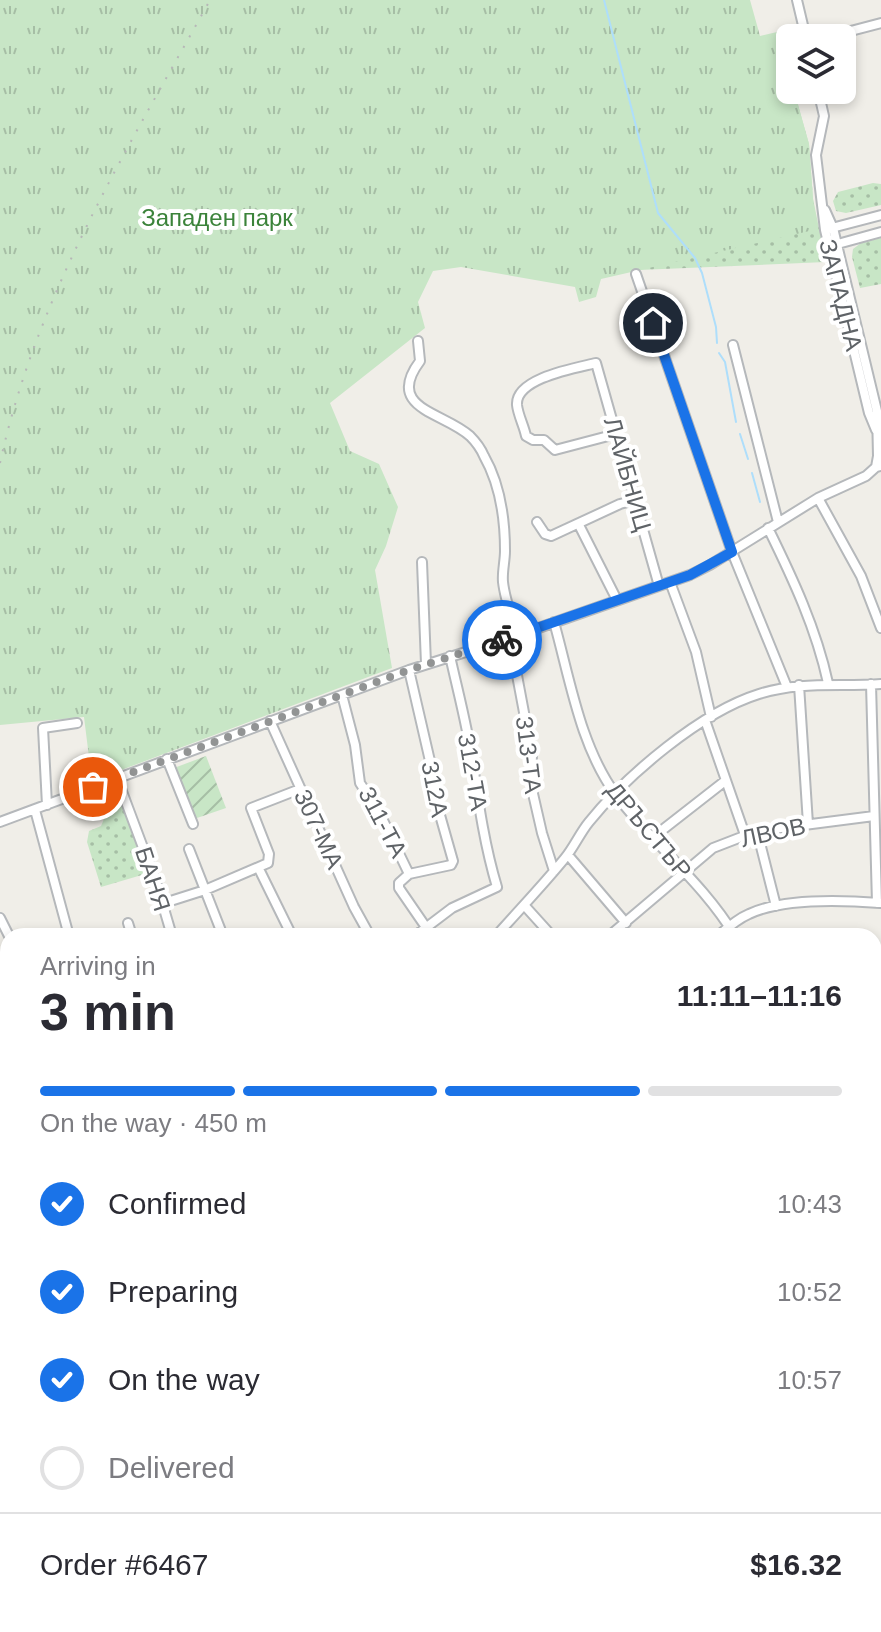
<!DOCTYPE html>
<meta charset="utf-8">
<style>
body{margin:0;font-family:Arial,sans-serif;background:#f2f2f3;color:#2b2b33;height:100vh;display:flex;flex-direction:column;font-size:30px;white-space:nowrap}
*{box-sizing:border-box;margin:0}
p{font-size:26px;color:#7c7c81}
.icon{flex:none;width:44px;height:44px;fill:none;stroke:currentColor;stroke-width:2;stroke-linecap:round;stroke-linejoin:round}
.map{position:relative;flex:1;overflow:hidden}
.panel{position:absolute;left:0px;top:928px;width:882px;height:704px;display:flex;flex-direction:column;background:#fff;border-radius:24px 24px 0 0;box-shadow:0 4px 12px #0003}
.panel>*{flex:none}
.fabs{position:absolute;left:776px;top:24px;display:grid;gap:16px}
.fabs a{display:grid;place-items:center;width:80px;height:80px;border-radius:12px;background:#fff;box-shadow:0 4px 12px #0003;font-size:40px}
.pin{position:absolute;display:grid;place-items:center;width:68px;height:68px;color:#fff;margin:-34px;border:4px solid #fff;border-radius:50%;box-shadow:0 2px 8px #0007}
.courier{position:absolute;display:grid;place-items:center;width:80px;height:80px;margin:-40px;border:6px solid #1a73e8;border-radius:50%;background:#fff;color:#222;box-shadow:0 2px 10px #0007}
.headline em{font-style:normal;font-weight:600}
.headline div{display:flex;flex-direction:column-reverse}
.headline{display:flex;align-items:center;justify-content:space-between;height:136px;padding:0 40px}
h1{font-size:52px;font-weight:600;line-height:60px}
.bar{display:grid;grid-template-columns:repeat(4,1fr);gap:12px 8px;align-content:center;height:96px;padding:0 40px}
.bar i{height:10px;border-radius:6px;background:#e1e1e2}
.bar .current{background:#1a73e8}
.bar p{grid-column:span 4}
.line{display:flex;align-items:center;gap:20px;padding:0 40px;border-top:2px solid #e1e1e2}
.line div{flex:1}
ol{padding:0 40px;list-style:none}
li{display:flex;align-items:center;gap:24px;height:88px}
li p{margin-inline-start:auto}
li .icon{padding:8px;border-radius:50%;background:#1a73e8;color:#fff;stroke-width:4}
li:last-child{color:#7c7c81}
li i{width:44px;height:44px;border:4px solid #e1e1e2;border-radius:50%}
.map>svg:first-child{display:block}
.grass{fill:url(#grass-dots)}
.forest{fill:url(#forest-crowns)}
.park{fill:url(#park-tufts)}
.garden{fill:url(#garden-furrows)}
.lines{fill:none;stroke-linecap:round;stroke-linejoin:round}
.stream{stroke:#aedefb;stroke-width:2}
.minor-casing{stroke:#b5b8bb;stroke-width:12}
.minor{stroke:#fff;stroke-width:8}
.rail{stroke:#b6b7b7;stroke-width:2;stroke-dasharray:2 10;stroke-linecap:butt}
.done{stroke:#929494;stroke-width:8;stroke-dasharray:0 14.4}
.route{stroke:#1a73e8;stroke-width:10}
.labels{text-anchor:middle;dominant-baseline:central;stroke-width:8;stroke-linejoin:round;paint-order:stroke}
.park-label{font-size:24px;fill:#3b833a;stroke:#fff}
.street-label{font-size:24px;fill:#5f6367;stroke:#fff}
</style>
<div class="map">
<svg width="881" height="1632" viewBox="0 0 881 1632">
<defs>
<pattern id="grass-dots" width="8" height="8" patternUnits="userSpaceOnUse" patternTransform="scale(2)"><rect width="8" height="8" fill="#c8e6c6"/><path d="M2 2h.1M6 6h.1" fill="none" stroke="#a6bea5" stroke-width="1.8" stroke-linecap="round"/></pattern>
<pattern id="forest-crowns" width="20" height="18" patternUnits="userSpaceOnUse" patternTransform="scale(2)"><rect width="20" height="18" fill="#c8e6c6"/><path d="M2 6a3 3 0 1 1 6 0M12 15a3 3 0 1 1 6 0" fill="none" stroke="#a6bea5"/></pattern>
<pattern id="park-tufts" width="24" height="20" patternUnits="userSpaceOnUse" patternTransform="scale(2)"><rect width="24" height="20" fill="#c8e6c6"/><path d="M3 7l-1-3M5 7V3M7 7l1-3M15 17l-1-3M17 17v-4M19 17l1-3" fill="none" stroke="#a6bea5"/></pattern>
<pattern id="garden-furrows" width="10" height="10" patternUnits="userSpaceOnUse" patternTransform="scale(2)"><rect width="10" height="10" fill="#c8e6c6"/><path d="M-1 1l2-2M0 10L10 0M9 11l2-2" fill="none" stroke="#a6bea5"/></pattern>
</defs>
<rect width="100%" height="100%" fill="#f0eee8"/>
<!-- grass -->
<path class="grass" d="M796,98L809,144L813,199L826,262L639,270Z
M873,183L881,184V205L846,213L836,211L833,201L838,192Z
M881,238V284L860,288L852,257L853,249L861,243Z
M117,778L152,872L101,887L87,842L89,831L101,826L104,819L93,787Z
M874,1494L881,1496V1571L874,1591Z
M874,1615L881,1618V1632H819L797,1624H874Z
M604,1624H724L721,1632H599Z"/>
<!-- forest -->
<path class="forest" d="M881,1005V1218L874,1219V1009Z
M229,1624H604L599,1632H231Z"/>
<!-- park -->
<path class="park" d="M0,0H750L760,36L777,32L790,77V90H794L809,144L813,199L818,229L601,279L596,297L579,302L575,287L461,267L433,271L418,302L425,328L330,403L350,451L379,464L398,507L386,546L375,570L392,668L92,781L84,717L0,725Z"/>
<!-- garden -->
<path class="garden" d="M206,756L226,808L194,819L174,768Z"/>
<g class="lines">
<!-- stream -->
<path class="stream" d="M604,0L658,213L695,258L702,273L716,327L717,343
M719,353L725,362L736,422
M740,434L748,459
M752,473L760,502"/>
<defs>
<path id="minor" d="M797,0L806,38
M824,38L881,23
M818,90L824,116L816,155L825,230L869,413L876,430
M825,210L833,228L877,411L878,456L876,467
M828,229L881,215
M834,245L881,232
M636,274L732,552L787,687
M418,341L420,361C384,409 444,412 470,436C475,441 481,449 484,456C500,484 505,519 505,551C505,561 502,572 503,582C505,600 512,618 517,635
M733,345L778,522
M616,434L555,450L544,440H533L526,436C524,426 518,415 517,405C515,378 576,368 596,363L659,586
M818,498L861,576L881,628
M537,522L545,534L551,536L620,504L635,500
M579,525L617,600
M768,528C793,579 816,628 828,683
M422,562L426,664
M670,582L696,652L711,717
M554,622C570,679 580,746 616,795C653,844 703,883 735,936
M510,638L532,755L531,785L542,833L554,871
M409,670L430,761L436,801L453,861L451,865L409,874
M871,684L877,903
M799,685L808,824
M342,695L355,745L360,783L379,812L409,874
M705,720L745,835
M270,721L354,907L370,936
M167,759L193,824
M117,778L157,885L172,936
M47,805L43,728L77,723
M35,810L69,936
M0,822L409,670L510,638L690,575L710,565L818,498L866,476L876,467L881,466
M757,831L776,906
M652,838L725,781
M189,849L223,936
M568,855L626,923
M259,869L292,936
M409,874L399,883V888L432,936
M161,904L205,890L268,863L269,854L251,808L300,789
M524,905L552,936
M0,918L9,936
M128,923L132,936
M415,936L452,908L497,887C485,847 479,806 473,765C468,729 458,692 450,656
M496,936C519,910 543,885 565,858C574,847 580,833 589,822C627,775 701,712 759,694C800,681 839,687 881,684
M609,936L713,848L757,831L874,816
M718,936C727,928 737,919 749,914C783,898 842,900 880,903
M0,1121L8,1110
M874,1292L881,1283
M0,1356L8,1355
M0,1388L8,1376
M0,1392L8,1399
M0,1620L9,1627H29
M336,1624L341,1632
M117,1628L148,1624"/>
</defs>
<!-- minor casing -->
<use href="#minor" class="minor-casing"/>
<!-- minor -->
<use href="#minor" class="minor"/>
<!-- rail -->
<path class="rail" d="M0,463C37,293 127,150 210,0"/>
</g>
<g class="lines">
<!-- done -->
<path class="done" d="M93,787L409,670L502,640"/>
<!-- route -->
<path class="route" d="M502,640L690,575L732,552L653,323"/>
</g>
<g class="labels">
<!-- park labels -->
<g class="park-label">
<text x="217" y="217">Западен парк</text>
</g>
<!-- street labels -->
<g class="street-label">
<text transform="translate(841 295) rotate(76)">ЗАПАДНА</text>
<text transform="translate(628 474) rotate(74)">ЛАЙБНИЦ</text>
<text transform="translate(529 755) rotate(83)">313-ТА</text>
<text transform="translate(473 772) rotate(80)">312-ТА</text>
<text transform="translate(435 789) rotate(79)">312А</text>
<text transform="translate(383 822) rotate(62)">311-ТА</text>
<text transform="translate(319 829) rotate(65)">307-МА</text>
<text transform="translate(649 830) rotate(50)">ДРЪСТЪР</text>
<text transform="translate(773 832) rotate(-12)">ЛВОВ</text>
<text transform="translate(153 879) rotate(72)">БАНЯ</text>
</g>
</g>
</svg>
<div class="fabs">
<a><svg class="icon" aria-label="layers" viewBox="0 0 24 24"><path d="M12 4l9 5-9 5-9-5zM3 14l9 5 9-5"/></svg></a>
</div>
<div class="pin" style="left:93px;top:787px;background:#ea580c"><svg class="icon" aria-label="bag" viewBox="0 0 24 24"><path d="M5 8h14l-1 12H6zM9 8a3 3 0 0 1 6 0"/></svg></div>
<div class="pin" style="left:653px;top:323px;background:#1f2937"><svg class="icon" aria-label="home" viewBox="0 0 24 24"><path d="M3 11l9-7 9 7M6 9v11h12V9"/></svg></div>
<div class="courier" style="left:502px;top:640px"><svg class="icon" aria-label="bike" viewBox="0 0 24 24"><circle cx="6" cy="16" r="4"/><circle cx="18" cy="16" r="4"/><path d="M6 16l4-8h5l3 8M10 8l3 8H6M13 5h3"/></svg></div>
<section class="panel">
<div class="headline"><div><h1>3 min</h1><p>Arriving in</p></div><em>11:11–11:16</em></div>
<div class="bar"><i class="current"></i><i class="current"></i><i class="current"></i><i></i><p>On the way · 450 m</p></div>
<ol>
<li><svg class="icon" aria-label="check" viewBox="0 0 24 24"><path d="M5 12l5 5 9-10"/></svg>Confirmed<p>10:43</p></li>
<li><svg class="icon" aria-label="check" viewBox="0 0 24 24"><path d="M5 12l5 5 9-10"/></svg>Preparing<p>10:52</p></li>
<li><svg class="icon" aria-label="check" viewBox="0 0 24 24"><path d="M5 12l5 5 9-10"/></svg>On the way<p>10:57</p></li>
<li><i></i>Delivered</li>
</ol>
<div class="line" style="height:104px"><div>Order #6467</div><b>$16.32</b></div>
</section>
</div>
